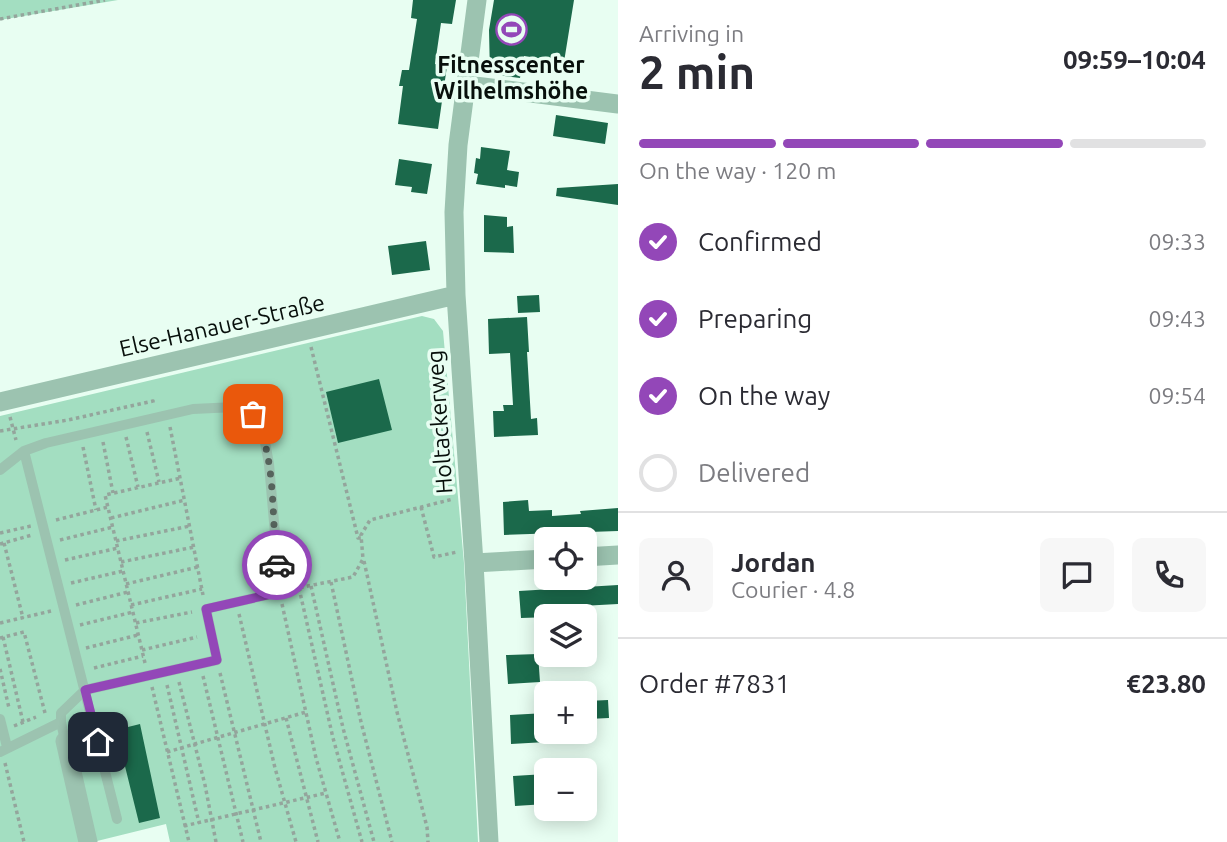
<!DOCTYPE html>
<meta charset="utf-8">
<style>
body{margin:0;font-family:Ubuntu,sans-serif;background:#f7f7f7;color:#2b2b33;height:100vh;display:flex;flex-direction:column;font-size:26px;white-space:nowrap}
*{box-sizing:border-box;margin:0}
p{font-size:23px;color:#7c7c81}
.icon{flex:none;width:38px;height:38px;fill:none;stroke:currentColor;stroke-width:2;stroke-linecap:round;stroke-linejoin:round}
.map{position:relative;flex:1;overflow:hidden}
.details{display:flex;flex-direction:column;background:#fff;width:609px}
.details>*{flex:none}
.fabs{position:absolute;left:534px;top:527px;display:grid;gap:14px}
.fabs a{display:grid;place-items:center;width:63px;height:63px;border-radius:10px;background:#fff;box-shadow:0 4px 18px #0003;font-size:35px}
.pin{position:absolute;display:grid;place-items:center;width:60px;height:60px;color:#fff;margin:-30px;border-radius:14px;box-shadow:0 4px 10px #0006}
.courier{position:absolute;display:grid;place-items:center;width:70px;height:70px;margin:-35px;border:5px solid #9347b8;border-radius:50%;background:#fff;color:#222;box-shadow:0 2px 9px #0007}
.headline em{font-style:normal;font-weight:600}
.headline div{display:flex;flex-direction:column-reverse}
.headline{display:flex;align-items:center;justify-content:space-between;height:119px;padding:0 21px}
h1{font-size:46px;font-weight:600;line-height:52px}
.bar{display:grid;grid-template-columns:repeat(4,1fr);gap:10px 7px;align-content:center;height:84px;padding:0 21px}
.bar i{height:9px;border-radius:5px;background:#e1e1e2}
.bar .active{background:#9347b8}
.bar p{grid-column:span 4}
.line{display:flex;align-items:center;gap:18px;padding:0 21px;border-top:2px solid #e1e1e2}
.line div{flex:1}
.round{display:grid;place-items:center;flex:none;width:74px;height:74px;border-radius:10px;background:#f7f7f7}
ol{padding:0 21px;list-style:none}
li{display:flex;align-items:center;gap:21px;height:77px}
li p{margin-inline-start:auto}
li .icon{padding:7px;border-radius:50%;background:#9347b8;color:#fff;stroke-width:4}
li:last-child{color:#7c7c81}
li i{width:38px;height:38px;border:4px solid #e1e1e2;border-radius:50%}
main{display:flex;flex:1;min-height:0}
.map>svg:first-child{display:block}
.green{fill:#a3dec1}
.building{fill:#1b694b}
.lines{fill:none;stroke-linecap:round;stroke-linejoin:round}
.path{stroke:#94a59c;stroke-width:3.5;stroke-dasharray:3.5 3.5;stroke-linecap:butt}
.service{stroke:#9cc3b0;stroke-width:10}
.minor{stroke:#9cc3b0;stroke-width:19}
.done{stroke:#56635c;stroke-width:7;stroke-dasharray:0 12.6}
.route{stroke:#9347b8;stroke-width:9}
.labels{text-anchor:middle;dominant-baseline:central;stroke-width:7;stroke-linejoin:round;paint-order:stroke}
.poi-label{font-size:23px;font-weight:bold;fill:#070f0b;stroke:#e8fef2}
.street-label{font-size:23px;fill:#070f0b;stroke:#e8fef2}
</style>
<main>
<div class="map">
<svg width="618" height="842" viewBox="0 0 618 842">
<rect width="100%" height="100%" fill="#e8fef2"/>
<!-- green -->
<path class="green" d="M0,0H118L0,20Z
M422,316L434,319L443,331L464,563L478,842H170L166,824L93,842H0V416Z"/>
<!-- building -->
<path class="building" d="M413,0H456L452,24L441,23L435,64L447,66L438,129L398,124L403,86H399L402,70H409L417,19L411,18Z
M494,0H574L564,62L524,56L520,78L490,74L489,30Z
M556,115L608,123L605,144L553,136Z
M481,147L510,151L507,170L519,172L517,187L505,185V188L476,184L478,174L474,173L476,158L480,159Z
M399,159L432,164L427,194L411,192L412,187L395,185Z
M618,184V205L556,196L557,188Z
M484,215L507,217V227L513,226L514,253L484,252Z
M426,241L430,270L392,275L388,246Z
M539,295L540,312L518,313L517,296Z
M527,317L529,352H527L531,419L537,418L538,435L494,437L493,411H504L503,405H513L510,353L489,354L488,319Z
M379,379L392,430L338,443L326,392Z
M528,500L529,511L552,510V516L581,514L580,511L618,508V531L504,535L503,502Z
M618,585V604L581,606V616L521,618L519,591Z
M538,654L540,682L508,684L506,655Z
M608,700L609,718L588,719L587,701Z
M546,713V742L511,744L510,715Z
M140,724L160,818L139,823L120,746L128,745L124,728Z
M546,774V804L515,806L513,776Z"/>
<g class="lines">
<!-- path -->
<path class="path" d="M0,19L105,0
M311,347L358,538H361
M10,417L16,440
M170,427L203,595
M0,431L68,420L153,401V404
M147,432L159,482
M126,437L138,487
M103,442L113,493
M83,447L96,510
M421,507L434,557L457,552
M111,518L185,500
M56,520L108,507
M0,533L31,526
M60,540L113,527
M116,541L190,526
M4,543L23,618
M0,544L32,535
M65,560L118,548
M364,561L397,712L427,827L428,842
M121,562L194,547
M331,582L361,722L392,842
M71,583L123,571
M126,584L198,567
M311,586L343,728L374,842
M299,588L333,738L362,842
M293,589L353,577L363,559L361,535L370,520L453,499
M282,604L316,758L340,842
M76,605L128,592
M131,605L202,589
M239,614L275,768L296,842
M0,623L51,611
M136,623L192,612
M80,625L133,612
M3,637L23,722
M0,638L24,632L45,713
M86,648L138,635
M142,650L197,637
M145,663L105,495L181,478
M94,668L143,656
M0,669L9,708
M220,673L261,842
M203,676L243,842
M179,682L205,785L216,842
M167,685L199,823
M152,687L189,842
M286,718L318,842
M14,726L36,717
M167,752L306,712
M5,763L24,842
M184,826L326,793"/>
<!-- service -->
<path class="service" d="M24,451L117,819
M0,470L24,451L46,443L193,409L235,407L253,414L263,431L269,464L280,592L206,609L217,660L85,690L61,713V722L65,741
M0,719L7,747
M0,752L61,722"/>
<!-- minor -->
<path class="minor" d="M477,0L458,145L454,212L456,295L474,563L489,842
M467,85L618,104
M0,402L456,295
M584,557L618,555
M474,563L546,559
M65,741L88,842"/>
</g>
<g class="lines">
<!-- done -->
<path class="done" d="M253,414C277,455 271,517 277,565"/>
<!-- route -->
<path class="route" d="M98,742L85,690L217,660L206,609L280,592L277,565"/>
</g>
<!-- icons -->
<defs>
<symbol id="stadium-ring" viewBox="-11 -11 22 22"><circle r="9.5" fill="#e8fef2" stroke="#9347b8" stroke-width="1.5"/><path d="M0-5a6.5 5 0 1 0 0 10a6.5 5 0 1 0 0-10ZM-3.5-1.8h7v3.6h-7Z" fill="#9347b8"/></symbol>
</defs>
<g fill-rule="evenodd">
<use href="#stadium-ring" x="494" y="12" width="35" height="35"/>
</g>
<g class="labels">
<!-- poi labels -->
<g class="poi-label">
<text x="511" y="64">Fitnesscenter<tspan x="511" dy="26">Wilhelmshöhe</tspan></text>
</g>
<!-- street labels -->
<g class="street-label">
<text transform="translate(222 325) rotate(-13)">Else-Hanauer-Straße</text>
<text transform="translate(439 422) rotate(-94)">Holtackerweg</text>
</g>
</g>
</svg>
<div class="fabs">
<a><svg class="icon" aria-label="locate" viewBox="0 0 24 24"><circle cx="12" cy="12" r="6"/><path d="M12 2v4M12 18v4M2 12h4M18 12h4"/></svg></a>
<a><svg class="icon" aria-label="layers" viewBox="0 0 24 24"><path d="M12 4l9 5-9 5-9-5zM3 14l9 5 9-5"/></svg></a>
<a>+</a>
<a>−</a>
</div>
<div class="pin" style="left:253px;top:414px;background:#ea580c"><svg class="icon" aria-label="bag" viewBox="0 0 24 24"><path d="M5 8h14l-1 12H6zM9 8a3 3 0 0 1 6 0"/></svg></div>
<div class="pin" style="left:98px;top:742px;background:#1f2937"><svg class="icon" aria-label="home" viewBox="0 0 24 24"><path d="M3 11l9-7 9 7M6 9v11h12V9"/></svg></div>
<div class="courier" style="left:277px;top:565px"><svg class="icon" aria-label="car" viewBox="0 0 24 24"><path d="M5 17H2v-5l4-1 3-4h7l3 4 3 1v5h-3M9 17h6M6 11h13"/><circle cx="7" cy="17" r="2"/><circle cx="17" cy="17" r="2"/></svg></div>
</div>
<section class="details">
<div class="headline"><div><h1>2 min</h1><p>Arriving in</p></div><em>09:59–10:04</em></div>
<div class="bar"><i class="active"></i><i class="active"></i><i class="active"></i><i></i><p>On the way · 120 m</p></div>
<ol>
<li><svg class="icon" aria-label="check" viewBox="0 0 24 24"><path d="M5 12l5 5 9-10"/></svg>Confirmed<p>09:33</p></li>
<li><svg class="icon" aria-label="check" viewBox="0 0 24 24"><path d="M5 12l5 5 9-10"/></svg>Preparing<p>09:43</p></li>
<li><svg class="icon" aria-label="check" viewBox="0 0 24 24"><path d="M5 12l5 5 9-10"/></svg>On the way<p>09:54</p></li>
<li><i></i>Delivered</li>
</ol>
<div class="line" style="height:126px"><a class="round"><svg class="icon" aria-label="person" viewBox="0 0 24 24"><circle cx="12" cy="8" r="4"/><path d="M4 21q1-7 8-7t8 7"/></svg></a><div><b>Jordan</b><p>Courier · 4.8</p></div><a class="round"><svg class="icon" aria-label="chat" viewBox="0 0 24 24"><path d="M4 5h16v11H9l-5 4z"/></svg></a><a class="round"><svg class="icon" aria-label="phone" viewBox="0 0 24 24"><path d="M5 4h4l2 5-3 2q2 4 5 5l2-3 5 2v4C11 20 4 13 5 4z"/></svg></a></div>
<div class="line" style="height:91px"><div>Order #7831</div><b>€23.80</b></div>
</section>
</main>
